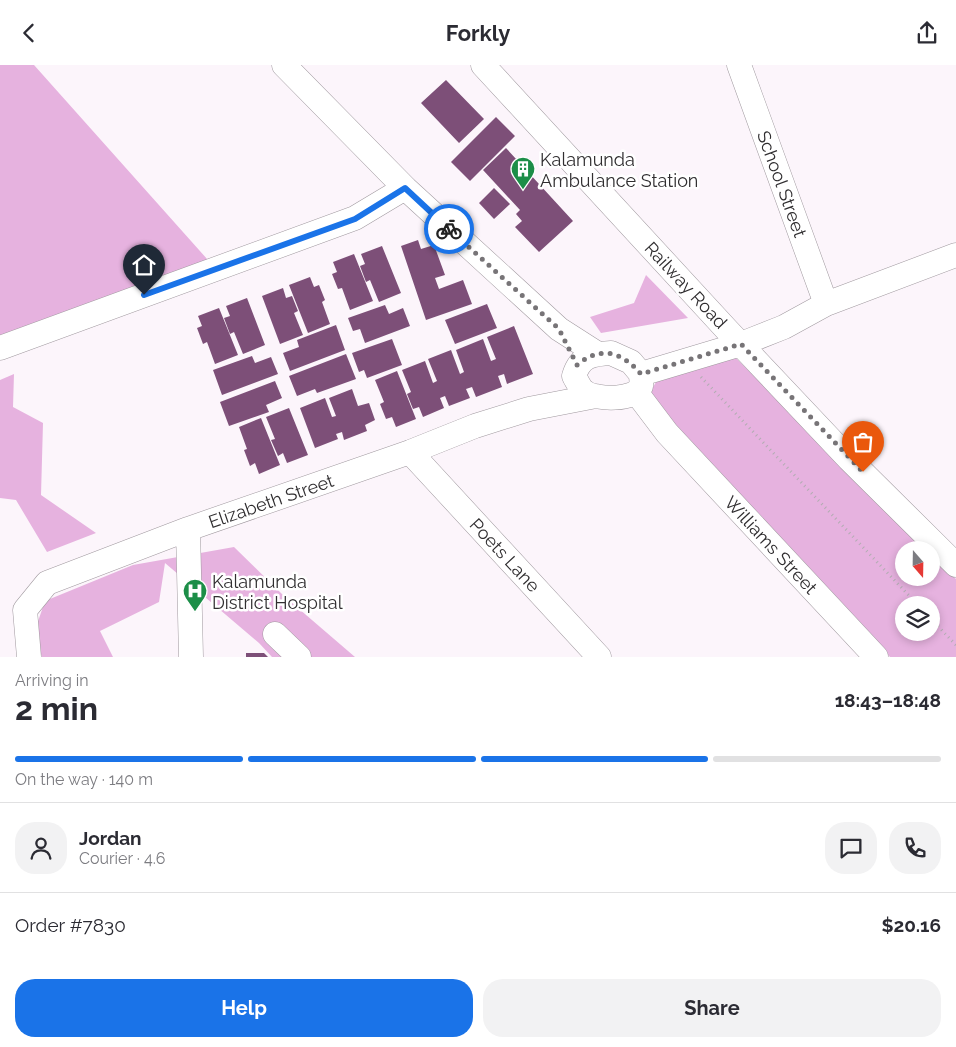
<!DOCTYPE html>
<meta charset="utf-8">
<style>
body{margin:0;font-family:Raleway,sans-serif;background:#f2f2f3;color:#2b2b33;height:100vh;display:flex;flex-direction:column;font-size:19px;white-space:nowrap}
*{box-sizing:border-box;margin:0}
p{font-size:16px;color:#7c7c81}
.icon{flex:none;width:28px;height:28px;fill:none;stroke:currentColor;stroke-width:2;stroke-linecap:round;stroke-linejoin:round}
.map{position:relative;height:592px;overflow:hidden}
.details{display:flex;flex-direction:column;background:#fff;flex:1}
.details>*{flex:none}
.needle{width:32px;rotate:160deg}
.controls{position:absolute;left:895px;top:476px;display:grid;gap:10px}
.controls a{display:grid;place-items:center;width:45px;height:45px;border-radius:50%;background:#fff;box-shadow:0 2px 8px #0003;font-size:25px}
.pin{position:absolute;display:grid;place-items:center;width:42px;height:42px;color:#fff;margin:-51px -21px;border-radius:50% 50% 50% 0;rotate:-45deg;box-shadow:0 0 5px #0007}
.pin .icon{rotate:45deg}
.courier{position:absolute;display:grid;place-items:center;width:50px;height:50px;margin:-25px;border:4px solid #1a73e8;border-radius:50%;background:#fff;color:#222;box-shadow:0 1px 6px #0007}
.headline em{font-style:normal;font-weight:700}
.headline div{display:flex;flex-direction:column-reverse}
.headline{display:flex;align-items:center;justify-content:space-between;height:85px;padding:0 15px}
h1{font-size:32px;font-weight:700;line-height:38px}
.bar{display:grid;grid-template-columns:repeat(4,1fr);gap:8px 5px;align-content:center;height:60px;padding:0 15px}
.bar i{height:6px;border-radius:4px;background:#e1e1e2}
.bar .on{background:#1a73e8}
.bar p{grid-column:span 4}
.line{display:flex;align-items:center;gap:12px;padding:0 15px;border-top:1px solid #e1e1e2}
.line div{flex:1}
.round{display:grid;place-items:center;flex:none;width:52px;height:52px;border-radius:20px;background:#f2f2f3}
.primary-button{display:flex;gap:10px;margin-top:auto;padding:10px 15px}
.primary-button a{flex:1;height:58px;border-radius:20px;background:#1a73e8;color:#fff;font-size:20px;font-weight:700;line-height:58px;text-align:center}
.primary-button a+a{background:#f2f2f3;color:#2b2b33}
header{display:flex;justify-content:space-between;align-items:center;height:65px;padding:0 15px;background:#fff;font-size:22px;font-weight:700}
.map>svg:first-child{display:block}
.forest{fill:#e6b2df;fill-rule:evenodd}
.building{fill:#7d4f78}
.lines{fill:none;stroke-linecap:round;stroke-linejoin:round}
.minor-casing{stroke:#a0999f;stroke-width:25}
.path{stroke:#b2adb2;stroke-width:3;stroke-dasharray:1 4;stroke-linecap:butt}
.minor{stroke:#fff;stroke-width:24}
.done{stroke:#777477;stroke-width:5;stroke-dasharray:0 9}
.route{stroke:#1a73e8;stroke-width:6}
.labels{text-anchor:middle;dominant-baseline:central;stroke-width:5;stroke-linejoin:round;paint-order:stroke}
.poi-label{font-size:18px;fill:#302e30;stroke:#fff;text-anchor:start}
.street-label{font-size:18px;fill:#302e30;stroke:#fff}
</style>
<header><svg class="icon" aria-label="back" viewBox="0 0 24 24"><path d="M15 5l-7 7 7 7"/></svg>Forkly<svg class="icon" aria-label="share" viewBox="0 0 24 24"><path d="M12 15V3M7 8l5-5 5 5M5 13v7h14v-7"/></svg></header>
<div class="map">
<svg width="956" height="592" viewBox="0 0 956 592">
<rect width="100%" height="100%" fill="#fcf5fb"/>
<!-- forest -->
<path class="forest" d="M0,0H34L216,204L0,283Z
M646,210L688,253L601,268L590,252L634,238Z
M736,293L927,485H904V512H931V489L956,514V592H890L646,334L659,312L718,294ZM904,540H931V568H904Z
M14,309L13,342L43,358L41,430L96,468L47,487L16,435L0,433V315Z
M234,482L284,531L355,592H272L259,578L165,498L159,537L100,566L113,592H42L34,568L45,536L133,500Z"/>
<!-- building -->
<path class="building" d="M446,15L484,54L459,78L421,38Z
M496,52L515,71L470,116L451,97Z
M506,83L573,156L539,187L515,162L522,156L516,149L520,145L483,105Z
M494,123L510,139L494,154L479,138Z
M418,175L421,184L434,180L445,210L435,213L439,224L463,215L472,239L426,255L401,181Z
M382,181L401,228L379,237L370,215L366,217L360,201L365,199L361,189Z
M354,189L373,236L350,245L342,223L338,224L332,209L337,207L333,197Z
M310,212L314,222L319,220L325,235L322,237L330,259L308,268L289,220Z
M283,223L286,233L292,231L298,246L294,248L303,270L280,279L262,231Z
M247,233L265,280L243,289L234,267L230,269L224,253L230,251L226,241Z
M487,239L497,263L455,279L445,255Z
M385,240L389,249L403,243L410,261L365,278L360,264L353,266L348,253Z
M219,243L238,290L215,299L207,277L203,279L197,263L202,261L198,251Z
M336,260L345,285L290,306L283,288L299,282L297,275Z
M514,261L533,309L507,319L504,309L498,311L502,322L476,332L472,322L466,324L470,333L449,341L445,331L440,333L444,343L423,352L419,342L413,344L407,329L411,327L402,305L425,296L433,318L437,316L428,294L451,285L460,309L464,307L456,285L483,274L491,296L496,294L487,272Z
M392,274L402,300L367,313L364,305L359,307L352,288Z
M346,289L356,314L317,328L315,324L297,331L289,311Z
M252,291L255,298L271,292L278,309L222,330L213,305Z
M397,306L416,354L396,362L392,352L386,354L380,339L384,337L375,315Z
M275,316L282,333L266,340L269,347L229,361L220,337Z
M352,324L358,341L369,338L375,355L365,360L367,366L344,375L342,367L336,369L338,374L315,383L300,343L325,333L332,352L336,351L329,333Z
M289,343L308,390L287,398L283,388L278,391L271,375L275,374L266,352Z
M261,353L280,400L259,409L255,398L250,401L244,385L247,384L239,362Z
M246,588H264L268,592H246Z"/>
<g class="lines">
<defs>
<path id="minor" d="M284,0L405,123L559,264L598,289
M483,0L728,266L849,394L956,500
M739,0L826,239
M0,283L355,153L405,123
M611,288L631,297L641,309C641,312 642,318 641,321C636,336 596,335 585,327C580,324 577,316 574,311C580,291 592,289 611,288Z
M641,309L741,279L784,262L826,239L956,190
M636,327L667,368L876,592
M410,387L599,592
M188,464L191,592
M275,569L299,592
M29,592L25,545L47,518L188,464L410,387L475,361L529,344L596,331"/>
</defs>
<!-- minor casing -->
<use href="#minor" class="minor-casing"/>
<!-- path -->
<path class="path" d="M701,312L918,540
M931,554L956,580"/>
<!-- minor -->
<use href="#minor" class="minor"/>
</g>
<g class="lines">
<!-- done -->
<path class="done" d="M449,164L559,264L577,300C601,280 622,287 641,309L741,279L863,407"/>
<!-- route -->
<path class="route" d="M144,230L355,154L405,123L449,164"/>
</g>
<!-- icons -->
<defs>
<symbol id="building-pin" viewBox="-11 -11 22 30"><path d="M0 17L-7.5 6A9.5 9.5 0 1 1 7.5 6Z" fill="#1c8e48" stroke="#fff"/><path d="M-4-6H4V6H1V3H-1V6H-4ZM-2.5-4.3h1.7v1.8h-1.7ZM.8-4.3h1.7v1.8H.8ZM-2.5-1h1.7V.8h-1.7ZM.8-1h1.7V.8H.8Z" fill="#fff"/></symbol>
<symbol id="hospital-pin" viewBox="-11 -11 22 30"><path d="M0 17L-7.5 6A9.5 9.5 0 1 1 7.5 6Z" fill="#1c8e48" stroke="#fff"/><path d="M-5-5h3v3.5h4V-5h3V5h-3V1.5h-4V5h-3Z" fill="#fff"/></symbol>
</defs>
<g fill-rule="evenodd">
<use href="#building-pin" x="509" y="90" width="28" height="38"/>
<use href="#hospital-pin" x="181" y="512" width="28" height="38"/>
</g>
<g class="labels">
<!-- poi labels -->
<g class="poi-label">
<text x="540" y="94">Kalamunda<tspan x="540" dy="21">Ambulance Station</tspan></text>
<text x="212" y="516">Kalamunda<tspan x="212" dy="21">District Hospital</tspan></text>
</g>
<!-- street labels -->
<g class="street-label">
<text transform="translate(782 119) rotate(70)">School Street</text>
<text transform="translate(686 220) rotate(47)">Railway Road</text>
<text transform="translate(271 436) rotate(-19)">Elizabeth Street</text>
<text transform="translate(771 480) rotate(47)">Williams Street</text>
<text transform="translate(505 490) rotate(47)">Poets Lane</text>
</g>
</g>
</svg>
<div class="controls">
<a><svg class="needle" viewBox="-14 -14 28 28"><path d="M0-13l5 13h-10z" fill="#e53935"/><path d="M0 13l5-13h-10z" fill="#7c7c81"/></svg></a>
<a><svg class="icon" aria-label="layers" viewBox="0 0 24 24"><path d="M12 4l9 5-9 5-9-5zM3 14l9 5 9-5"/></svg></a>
</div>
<div class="pin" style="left:863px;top:407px;background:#ea580c"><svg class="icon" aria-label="bag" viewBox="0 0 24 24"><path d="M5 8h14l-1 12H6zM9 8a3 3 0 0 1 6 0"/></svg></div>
<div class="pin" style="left:144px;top:230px;background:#1f2937"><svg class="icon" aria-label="home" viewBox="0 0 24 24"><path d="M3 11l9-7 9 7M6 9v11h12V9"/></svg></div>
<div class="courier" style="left:449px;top:164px"><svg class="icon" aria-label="bike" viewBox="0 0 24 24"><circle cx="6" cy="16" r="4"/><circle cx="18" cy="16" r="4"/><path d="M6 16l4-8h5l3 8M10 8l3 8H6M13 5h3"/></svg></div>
</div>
<section class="details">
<div class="headline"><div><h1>2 min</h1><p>Arriving in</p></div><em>18:43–18:48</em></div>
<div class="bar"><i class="on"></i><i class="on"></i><i class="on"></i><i></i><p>On the way · 140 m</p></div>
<div class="line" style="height:90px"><a class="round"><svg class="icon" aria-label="person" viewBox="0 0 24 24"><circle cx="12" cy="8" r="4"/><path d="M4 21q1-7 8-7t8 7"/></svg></a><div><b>Jordan</b><p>Courier · 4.6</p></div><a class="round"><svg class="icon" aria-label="chat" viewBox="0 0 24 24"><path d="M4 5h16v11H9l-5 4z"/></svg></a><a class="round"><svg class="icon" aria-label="phone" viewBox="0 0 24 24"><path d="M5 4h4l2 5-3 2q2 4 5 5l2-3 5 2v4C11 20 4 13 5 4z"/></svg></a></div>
<div class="line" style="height:65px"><div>Order #7830</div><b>$20.16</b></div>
<div class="primary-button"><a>Help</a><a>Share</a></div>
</section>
